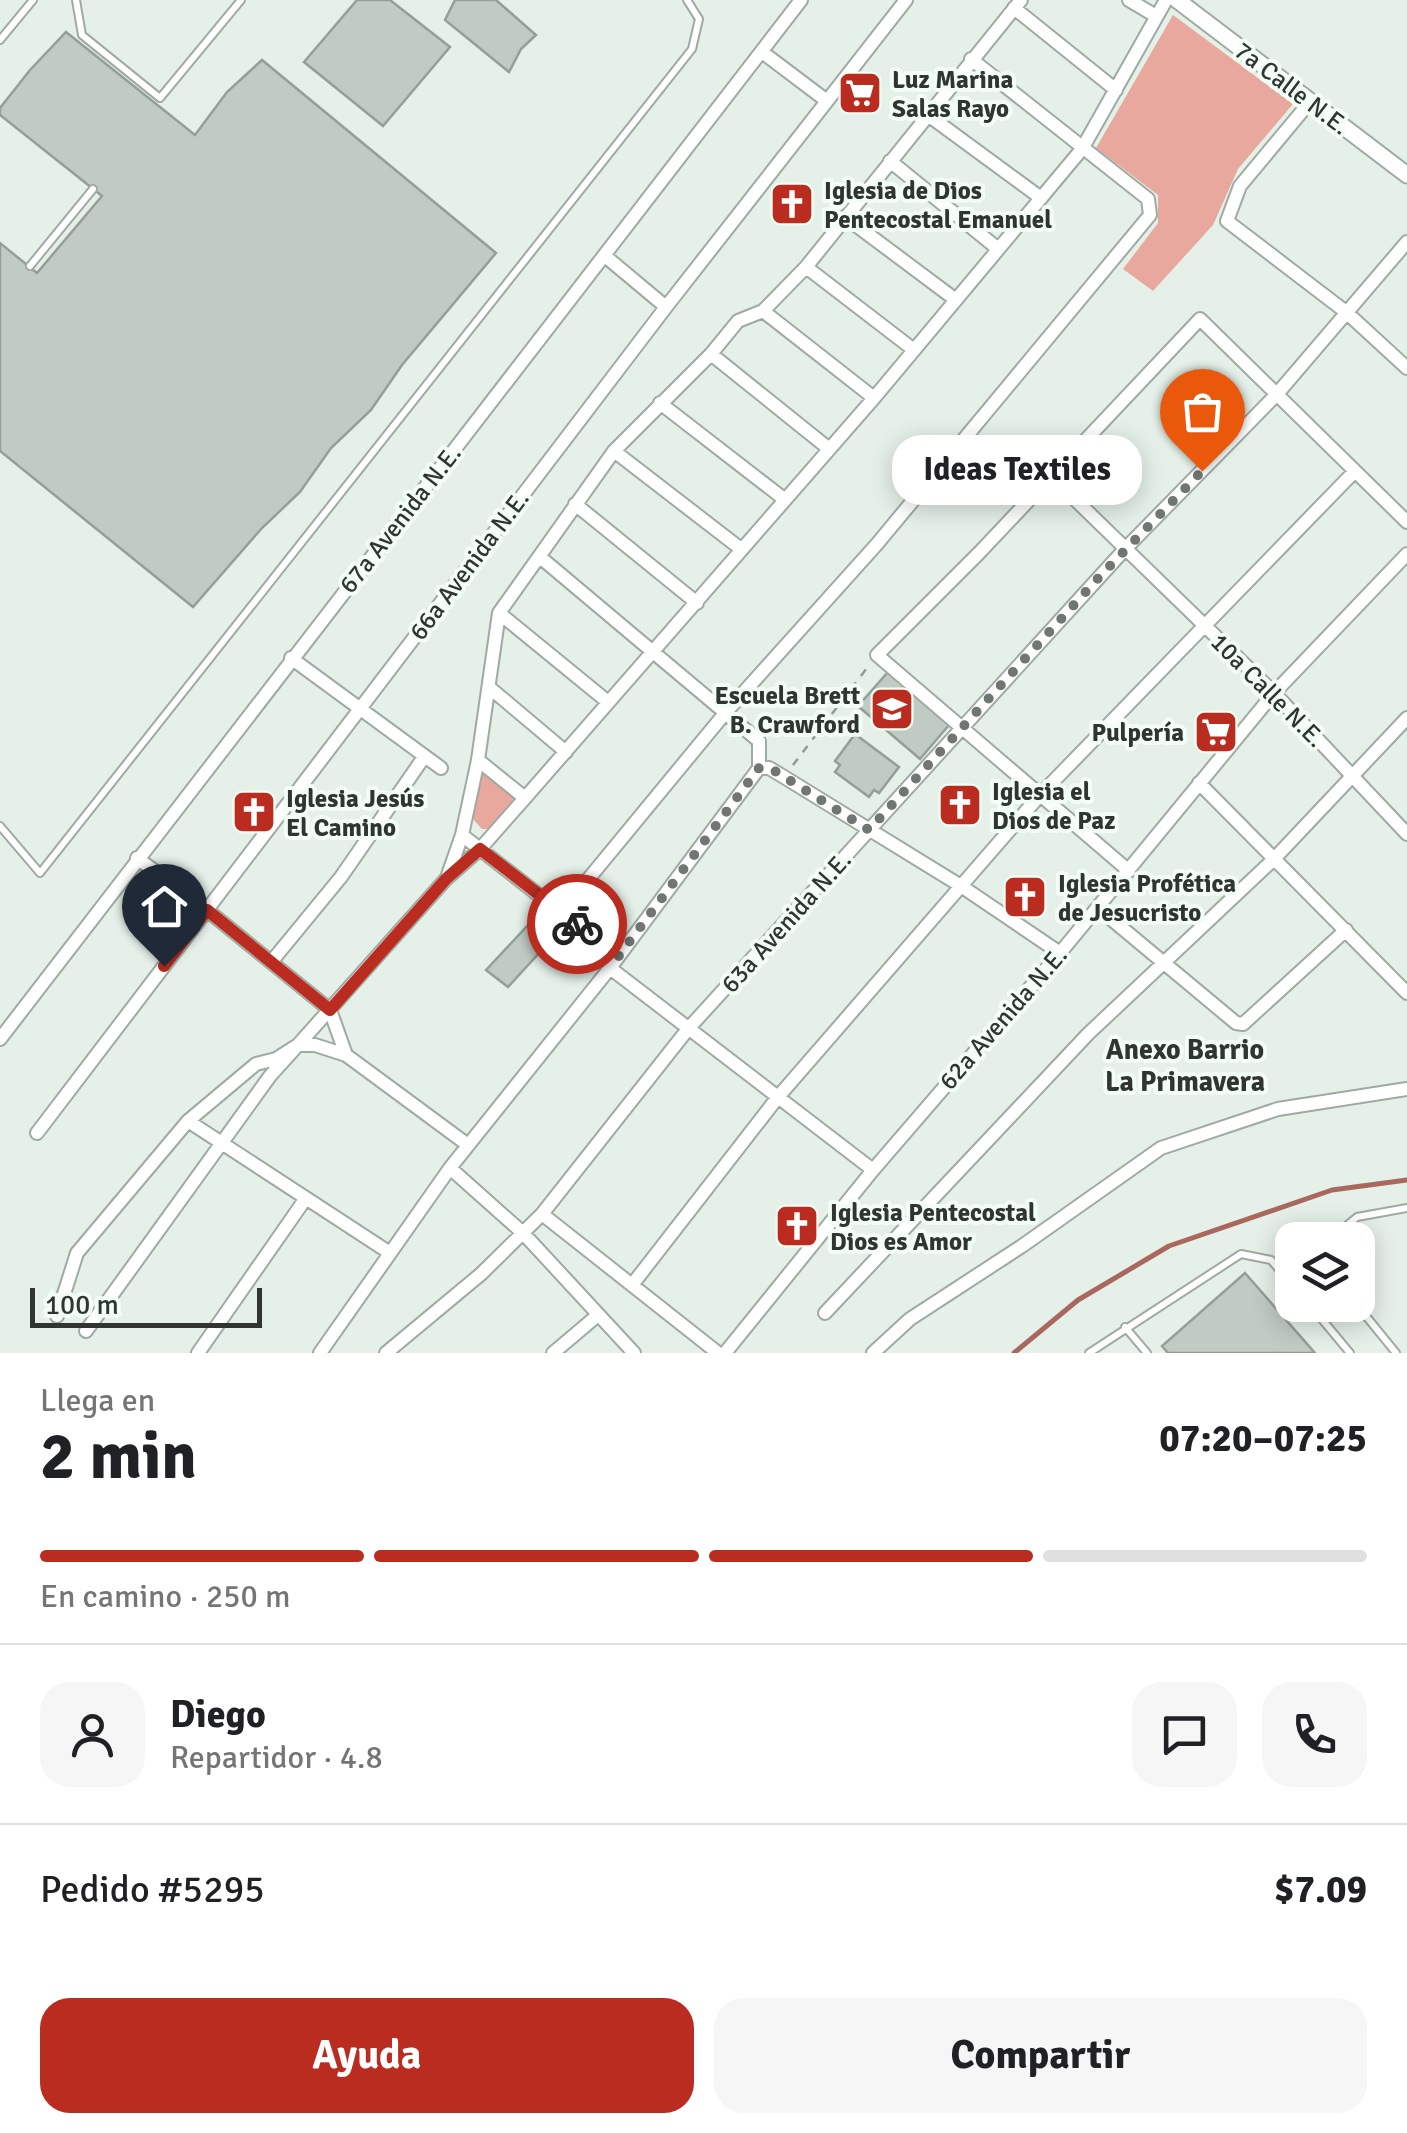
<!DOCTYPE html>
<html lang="es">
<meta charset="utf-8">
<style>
body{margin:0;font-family:Signika,sans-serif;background:#f6f6f6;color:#202124;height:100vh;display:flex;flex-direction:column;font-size:38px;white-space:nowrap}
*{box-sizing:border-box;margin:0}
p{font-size:32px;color:#757577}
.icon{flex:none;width:55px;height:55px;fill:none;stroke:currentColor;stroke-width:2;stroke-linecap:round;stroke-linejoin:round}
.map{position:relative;height:1353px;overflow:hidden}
.drawer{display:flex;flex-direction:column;background:#fff;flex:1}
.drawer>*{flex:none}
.fabs{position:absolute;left:1275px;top:1222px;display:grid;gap:20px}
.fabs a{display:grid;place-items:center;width:100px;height:100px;border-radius:20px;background:#fff;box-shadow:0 5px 25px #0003;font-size:50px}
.scale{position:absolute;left:30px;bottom:25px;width:232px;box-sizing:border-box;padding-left:10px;border:5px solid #313532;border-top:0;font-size:28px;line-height:35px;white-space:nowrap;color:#313532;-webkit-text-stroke:8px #f2fef5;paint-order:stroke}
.pin{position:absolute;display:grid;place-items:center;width:85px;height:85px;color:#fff;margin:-102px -42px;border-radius:50% 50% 50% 0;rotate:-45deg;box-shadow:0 0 10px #0007}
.pin .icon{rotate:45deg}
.courier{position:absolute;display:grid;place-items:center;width:100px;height:100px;margin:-50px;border:8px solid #b92c1f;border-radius:50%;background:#fff;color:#222;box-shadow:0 2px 12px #0007}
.bubble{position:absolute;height:70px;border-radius:30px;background:#fff;box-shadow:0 5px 25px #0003;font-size:32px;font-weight:700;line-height:70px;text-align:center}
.headline em{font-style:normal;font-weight:700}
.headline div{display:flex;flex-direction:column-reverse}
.headline{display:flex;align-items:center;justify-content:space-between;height:170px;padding:0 40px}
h1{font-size:65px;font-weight:700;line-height:75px}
.bar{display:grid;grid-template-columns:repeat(4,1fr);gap:15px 10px;align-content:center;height:120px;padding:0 40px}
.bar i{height:12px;border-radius:8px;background:#e0e0e0}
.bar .on{background:#b92c1f}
.bar p{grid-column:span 4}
.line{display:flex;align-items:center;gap:25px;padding:0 40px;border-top:2px solid #e0e0e0}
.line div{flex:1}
.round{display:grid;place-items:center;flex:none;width:105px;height:105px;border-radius:30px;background:#f6f6f6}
.button{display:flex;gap:20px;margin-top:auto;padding:20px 40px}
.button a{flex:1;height:115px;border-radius:30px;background:#b92c1f;color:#fff;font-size:40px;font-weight:700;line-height:115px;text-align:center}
.button a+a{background:#f6f6f6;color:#202124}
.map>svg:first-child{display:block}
.green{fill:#e9a89d}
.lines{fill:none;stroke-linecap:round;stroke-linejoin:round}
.stream{stroke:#a9675d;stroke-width:5}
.building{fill:#c0cbc3;stroke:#949f97;stroke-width:2.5}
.service-casing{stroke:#9faaa2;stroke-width:10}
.minor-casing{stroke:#9faaa2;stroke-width:16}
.tertiary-casing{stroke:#9faaa2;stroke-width:19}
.path{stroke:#939c96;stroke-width:2.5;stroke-dasharray:8 8;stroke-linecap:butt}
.service{stroke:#fff;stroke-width:6}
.minor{stroke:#fff;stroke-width:12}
.tertiary{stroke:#fff;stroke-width:15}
.done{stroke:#707672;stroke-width:10;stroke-dasharray:0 18}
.route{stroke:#b92c1f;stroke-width:12}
.labels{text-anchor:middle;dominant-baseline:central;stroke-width:8;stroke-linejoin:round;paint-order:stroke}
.poi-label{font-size:25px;font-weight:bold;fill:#313532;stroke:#f2fef5;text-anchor:start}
.street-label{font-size:25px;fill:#313532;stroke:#f2fef5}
.neighbourhood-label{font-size:28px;font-weight:bold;fill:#313532;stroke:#f2fef5}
</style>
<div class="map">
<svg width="1407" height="1353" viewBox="0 0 1407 1353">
<rect width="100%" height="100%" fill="#e4f0e8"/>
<!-- green -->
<path class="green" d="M1173,15L1293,104L1238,169L1213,225L1153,291L1123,269L1158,223V195L1096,148Z
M482,772L514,799L488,829H482L472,818Z"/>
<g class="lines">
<!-- stream -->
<path class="stream" d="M1014,1353L1078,1300L1169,1246L1332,1190L1407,1180"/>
</g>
<!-- building -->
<path class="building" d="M357,0H390L450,47L383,126L304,62Z
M455,0H496L536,35L521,49L509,72L445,20Z
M66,32L195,135L227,92L262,60L496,253L402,365L371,410L331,448L300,492L262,528L193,607L0,451V243L37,273L102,196L0,115V108L30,70Z
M888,672L949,725L920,759L858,706Z
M855,734L899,767L879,793L874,790L869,797L835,772L840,765L835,761Z
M529,924L551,940L508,987L486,970Z
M1245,1273L1315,1353H1168L1162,1346Z"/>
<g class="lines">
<defs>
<path id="service" d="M76,0L82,35L160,98L241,0
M0,40L33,0
M30,266L93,189
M0,826L40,873L692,49L699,19L687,0
M1335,1240V1235L1357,1217L1407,1208
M1310,1305L1350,1353
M1357,1305L1396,1353
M1125,1327L1147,1353
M1089,1353L1241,1254L1271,1260L1292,1285"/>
<path id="minor" d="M1129,0L1156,16
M1014,8L1116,90
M762,52L827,101
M1309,103L1240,186L1227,221L1346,312L1407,368
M928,115L1041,198
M890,161L997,248
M845,217L956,300
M605,256L666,307
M806,267L914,350
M763,311L874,398
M711,354L828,448
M660,403L784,499
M614,451L741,549
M1052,477L1274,693L1407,834
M575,504L697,603
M540,557L759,741V768
M499,613L608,702
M291,658L441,768
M490,688L566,752
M478,760L525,798
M1199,783L1407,993
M137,858L207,910L330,1010L346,1055L468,1145
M1129,871L877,655L979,553L1200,319L1407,522
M448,875L462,835
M1098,908L1236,1023L1243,1024L1346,930
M562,911L726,712L877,544L1150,215L1148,199L971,59
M618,957L462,835L478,760L499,613L614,451L711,354L738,321L763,311L806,267L1021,0
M272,961L341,877L424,757
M610,968L873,1170
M0,1039L801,0
M188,1121L390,1253
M37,1133L666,307L906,0
M450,1168L523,1233L634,1353
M542,1214L718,1353
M632,1285L778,1097L1040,795L1355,471
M825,1313L1088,1034L1274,859L1407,718
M57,1316L77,1253L188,1121L256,1064L276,1059L298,1045L446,879L480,849L525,798L874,398L1082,149L1166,0
M86,1331L270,1076L298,1045H315L346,1055
M198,1353L306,1198
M320,1353L450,1168L610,968L759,768H769L784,777L961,886L1060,953
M386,1353L481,1274L542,1214L688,1029L1125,549L1277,394L1407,242
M553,1353L598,1315
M725,1353L873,1170L1060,953L1274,693L1407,554
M873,1353L910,1319L1022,1246L1161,1148L1278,1109L1407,1089"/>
<path id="tertiary" d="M1177,0L1407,175"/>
</defs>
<!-- service casing -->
<use href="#service" class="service-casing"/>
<!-- minor casing -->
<use href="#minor" class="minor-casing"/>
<!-- tertiary casing -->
<use href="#tertiary" class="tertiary-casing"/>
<!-- path -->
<path class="path" d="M793,765L867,668"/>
<!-- service -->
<use href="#service" class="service"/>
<!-- minor -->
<use href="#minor" class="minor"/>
<!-- tertiary -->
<use href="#tertiary" class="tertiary"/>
</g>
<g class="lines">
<!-- done -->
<path class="done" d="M577,924L618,957L759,768H770L869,830L1102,574L1202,471"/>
<!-- route -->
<path class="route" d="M164,966L207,910L330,1010L446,879L480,849L577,924"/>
</g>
<!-- icons -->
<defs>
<symbol id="supermarket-square" viewBox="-11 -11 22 22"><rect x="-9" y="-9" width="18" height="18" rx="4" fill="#b92c1f" stroke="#f2fef5"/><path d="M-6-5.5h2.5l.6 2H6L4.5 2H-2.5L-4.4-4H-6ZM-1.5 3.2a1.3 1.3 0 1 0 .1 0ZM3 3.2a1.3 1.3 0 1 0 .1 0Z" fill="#fff"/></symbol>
<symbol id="church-square" viewBox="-11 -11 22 22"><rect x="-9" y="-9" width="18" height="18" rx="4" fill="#b92c1f" stroke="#f2fef5"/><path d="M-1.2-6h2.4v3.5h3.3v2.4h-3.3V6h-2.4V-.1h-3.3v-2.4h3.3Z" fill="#fff"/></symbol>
<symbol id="school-square" viewBox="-11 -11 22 22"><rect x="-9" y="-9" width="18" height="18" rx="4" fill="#b92c1f" stroke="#f2fef5"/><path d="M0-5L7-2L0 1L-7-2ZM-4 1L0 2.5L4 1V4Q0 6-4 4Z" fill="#fff"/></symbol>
</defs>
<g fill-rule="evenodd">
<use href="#supermarket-square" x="835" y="68" width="50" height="50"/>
<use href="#church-square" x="767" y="179" width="50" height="50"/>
<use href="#school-square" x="867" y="684" width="50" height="50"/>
<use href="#supermarket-square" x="1191" y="707" width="50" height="50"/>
<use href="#church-square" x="935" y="780" width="50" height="50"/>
<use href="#church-square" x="229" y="787" width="50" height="50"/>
<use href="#church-square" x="1000" y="872" width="50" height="50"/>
<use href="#church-square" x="772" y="1201" width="50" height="50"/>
</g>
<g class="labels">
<!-- poi labels -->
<g class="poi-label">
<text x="892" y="79">Luz Marina<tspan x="892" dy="29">Salas Rayo</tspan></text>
<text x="824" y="190">Iglesia de Dios<tspan x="824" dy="29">Pentecostal Emanuel</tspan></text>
<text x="860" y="695" text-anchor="end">Escuela Brett<tspan x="860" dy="29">B. Crawford</tspan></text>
<text x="1184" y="732" text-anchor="end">Pulpería</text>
<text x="992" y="791">Iglesia el<tspan x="992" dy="29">Dios de Paz</tspan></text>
<text x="286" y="798">Iglesia Jesús<tspan x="286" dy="29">El Camino</tspan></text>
<text x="1058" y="883">Iglesia Profética<tspan x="1058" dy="29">de Jesucristo</tspan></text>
<text x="830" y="1212">Iglesia Pentecostal<tspan x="830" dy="29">Dios es Amor</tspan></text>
</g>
<!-- street labels -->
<g class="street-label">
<text transform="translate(1292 88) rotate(37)">7a Calle N.E.</text>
<text transform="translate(400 519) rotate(-52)">67a Avenida N.E.</text>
<text transform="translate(469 565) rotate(-53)">66a Avenida N.E.</text>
<text transform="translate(1268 690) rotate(45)">10a Calle N.E.</text>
<text transform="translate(786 922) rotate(-48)">63a Avenida N.E.</text>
<text transform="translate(1003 1018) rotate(-49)">62a Avenida N.E.</text>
</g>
<!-- neighbourhood labels -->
<g class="neighbourhood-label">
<text x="1185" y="1050">Anexo Barrio<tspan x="1185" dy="32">La Primavera</tspan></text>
</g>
</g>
</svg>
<div class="fabs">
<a><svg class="icon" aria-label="layers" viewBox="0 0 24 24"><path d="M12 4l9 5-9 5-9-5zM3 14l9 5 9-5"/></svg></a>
</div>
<div class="scale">100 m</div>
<div class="pin" style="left:1202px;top:471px;background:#ea580c"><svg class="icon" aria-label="bag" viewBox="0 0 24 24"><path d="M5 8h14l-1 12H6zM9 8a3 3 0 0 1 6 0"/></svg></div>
<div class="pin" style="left:164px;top:966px;background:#1f2937"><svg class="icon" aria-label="home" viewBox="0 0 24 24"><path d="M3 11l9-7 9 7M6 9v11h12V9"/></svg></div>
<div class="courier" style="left:577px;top:924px"><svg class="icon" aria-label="bike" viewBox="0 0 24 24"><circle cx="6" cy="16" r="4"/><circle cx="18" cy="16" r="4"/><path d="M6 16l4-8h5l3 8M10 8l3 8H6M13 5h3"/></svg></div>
<div class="bubble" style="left:892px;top:435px;width:250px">Ideas Textiles</div>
</div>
<section class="drawer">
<div class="headline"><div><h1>2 min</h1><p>Llega en</p></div><em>07:20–07:25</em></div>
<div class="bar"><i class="on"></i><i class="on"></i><i class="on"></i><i></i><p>En camino · 250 m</p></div>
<div class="line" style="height:180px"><a class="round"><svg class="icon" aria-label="person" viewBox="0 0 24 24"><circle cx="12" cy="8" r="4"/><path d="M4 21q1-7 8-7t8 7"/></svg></a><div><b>Diego</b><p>Repartidor · 4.8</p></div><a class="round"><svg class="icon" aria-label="chat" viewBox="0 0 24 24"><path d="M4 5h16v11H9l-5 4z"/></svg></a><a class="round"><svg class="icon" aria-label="phone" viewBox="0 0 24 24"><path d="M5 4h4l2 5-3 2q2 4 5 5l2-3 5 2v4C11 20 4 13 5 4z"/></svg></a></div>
<div class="line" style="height:130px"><div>Pedido #5295</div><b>$7.09</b></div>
<div class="button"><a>Ayuda</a><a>Compartir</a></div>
</section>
